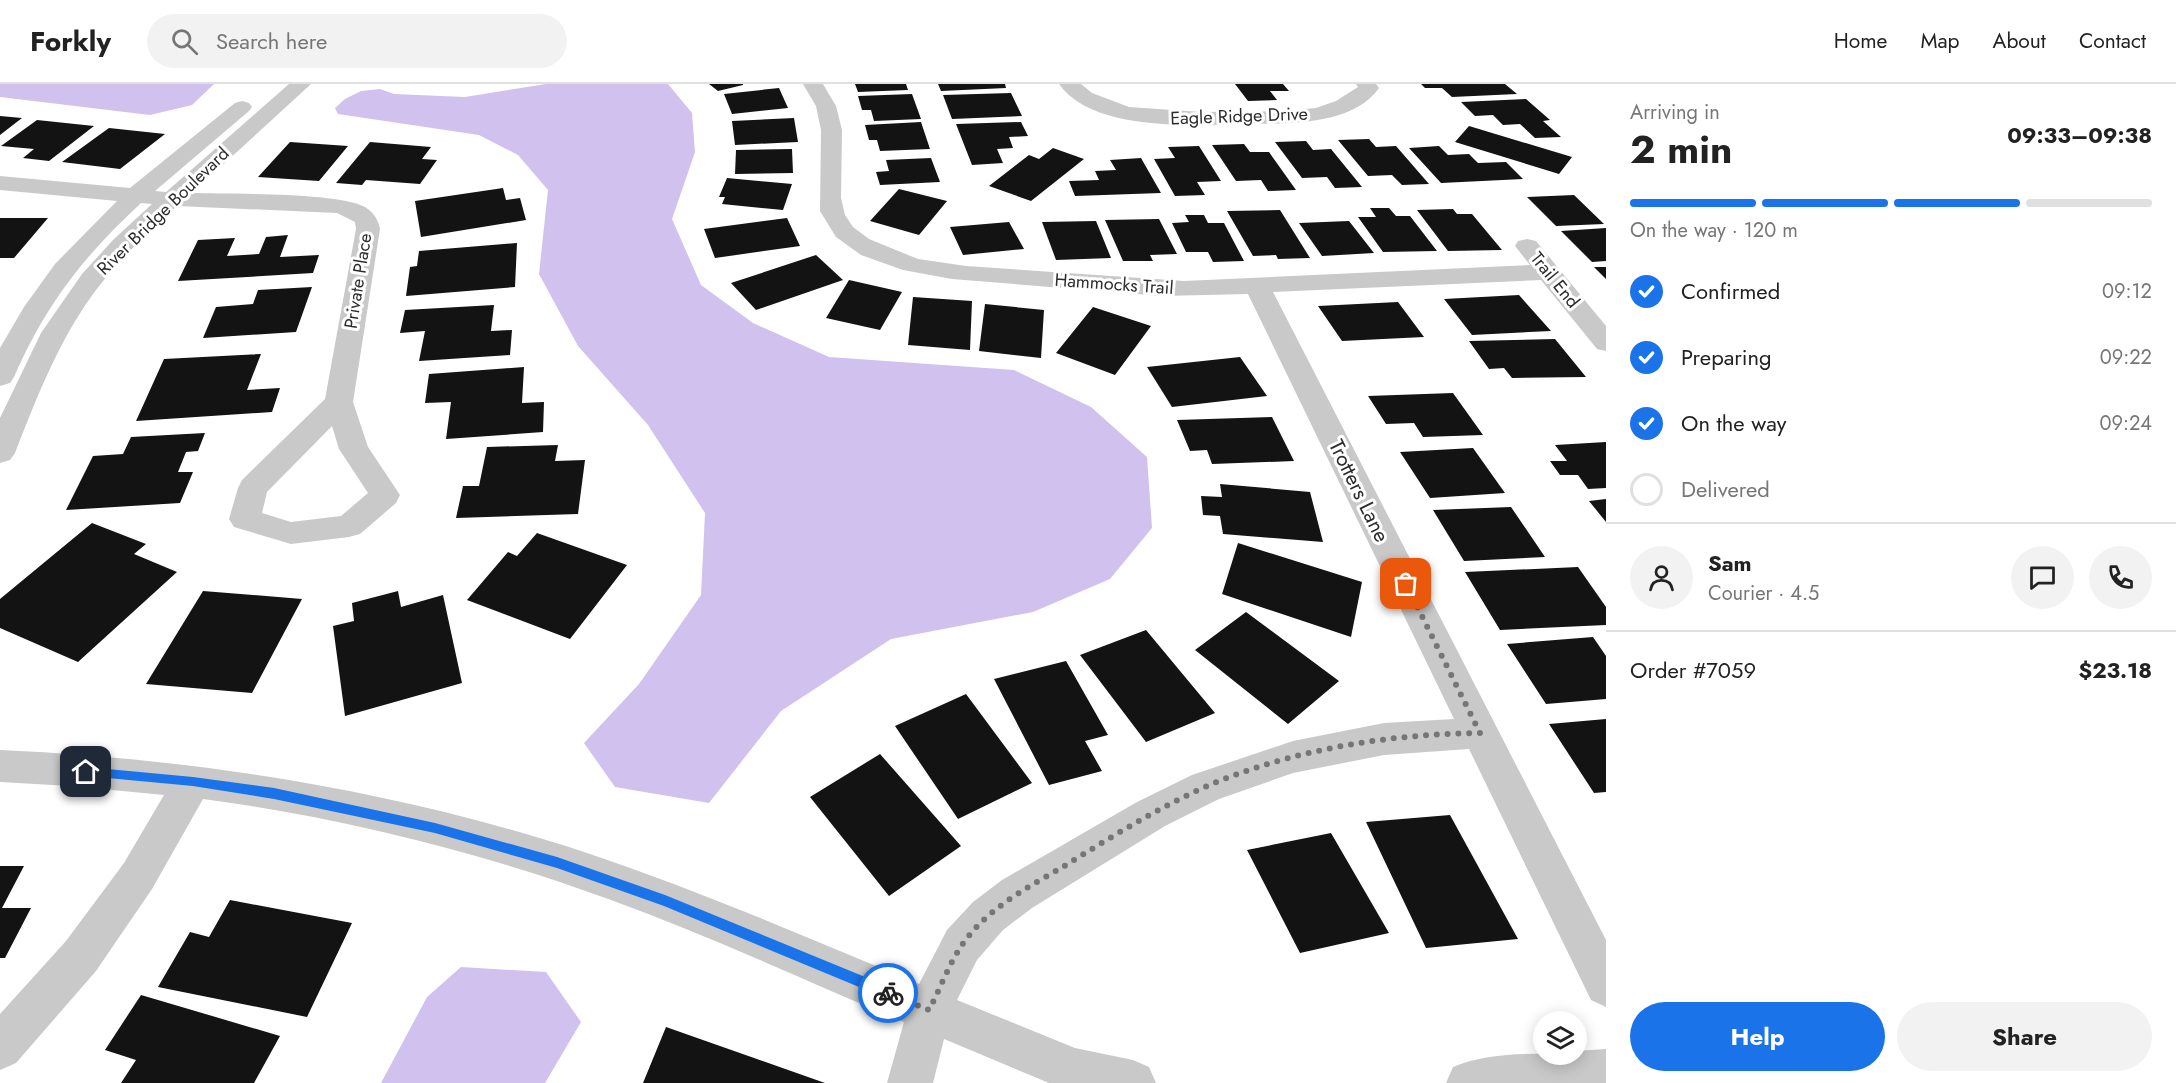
<!DOCTYPE html>
<meta charset="utf-8">
<style>
body{margin:0;font-family:Jost,sans-serif;background:#f2f2f2;color:#222;height:100vh;display:flex;flex-direction:column;font-size:22px;white-space:nowrap}
*{box-sizing:border-box;margin:0}
p{font-size:20px;color:#767676}
.icon{flex:none;width:33px;height:33px;fill:none;stroke:currentColor;stroke-width:2;stroke-linecap:round;stroke-linejoin:round}
.map{position:relative;flex:1;overflow:hidden}
.drawer{display:flex;flex-direction:column;background:#fff;width:570px}
.drawer>*{flex:none}
.buttons{position:absolute;left:1533px;top:927px;display:grid;gap:12px}
.buttons a{display:grid;place-items:center;width:54px;height:54px;border-radius:50%;background:#fff;box-shadow:0 3px 15px #0003;font-size:30px}
.pin{position:absolute;display:grid;place-items:center;width:51px;height:51px;color:#fff;margin:-26px;border-radius:12px;box-shadow:0 3px 9px #0006}
.courier{position:absolute;display:grid;place-items:center;width:60px;height:60px;margin:-30px;border:4px solid #1a73e8;border-radius:50%;background:#fff;color:#222;box-shadow:0 2px 8px #0007}
.headline em{font-style:normal;font-weight:700}
.headline div{display:flex;flex-direction:column-reverse}
.headline{display:flex;align-items:center;justify-content:space-between;height:102px;padding:0 24px}
h1{font-size:39px;font-weight:700;line-height:45px}
.bar{display:grid;grid-template-columns:repeat(4,1fr);gap:9px 6px;align-content:center;height:72px;padding:0 24px}
.bar i{height:8px;border-radius:4px;background:#e0e0e0}
.bar .on{background:#1a73e8}
.bar p{grid-column:span 4}
.line{display:flex;align-items:center;gap:15px;padding:0 24px;border-top:2px solid #e0e0e0}
.line div{flex:1}
.round{display:grid;place-items:center;flex:none;width:63px;height:63px;border-radius:32px;background:#f2f2f2}
ol{padding:0 24px;list-style:none}
li{display:flex;align-items:center;gap:18px;height:66px}
li p{margin-inline-start:auto}
li .icon{padding:6px;border-radius:50%;background:#1a73e8;color:#fff;stroke-width:4}
li:last-child{color:#767676}
li i{width:33px;height:33px;border:3px solid #e0e0e0;border-radius:50%}
.cta{display:flex;gap:12px;margin-top:auto;padding:12px 24px}
.cta a{flex:1;height:69px;border-radius:36px;background:#1a73e8;color:#fff;font-size:24px;font-weight:700;line-height:69px;text-align:center}
.cta a+a{background:#f2f2f2;color:#222}
header{display:flex;align-items:center;gap:36px;box-sizing:border-box;height:84px;padding:0 30px;background:#fff;border-bottom:2px solid #e0e0e0}
header strong{font-size:28px}
nav{display:flex;gap:33px;margin-inline-start:auto;font-size:21px}
.search{width:420px;height:54px;background:#f2f2f2;display:flex;align-items:center;gap:15px;box-sizing:border-box;padding:0 21px;border-radius:33px;color:#767676;font-size:22px}
main{display:flex;flex:1;min-height:0}
.map>svg:first-child{display:block}
.water{fill:#d1c1ee}
.building{fill:#131313}
.lines{fill:none;stroke-linecap:round;stroke-linejoin:round}
.minor{fill:#c9c9c9;fill-rule:evenodd}
.route{fill:#1a73e8}
.done{stroke:#767676;stroke-width:6;stroke-dasharray:0 10.8}
.labels{text-anchor:middle;dominant-baseline:central;stroke-width:6;stroke-linejoin:round;paint-order:stroke}
.far-street-label{font-size:18px;fill:#2c2c2c;stroke:#fff}
.street-label{font-size:21px;fill:#2c2c2c;stroke:#fff}
</style>
<header>
<strong>Forkly</strong>
<div class="search"><svg class="icon" aria-label="search" viewBox="0 0 24 24"><circle cx="10" cy="10" r="6"/><path d="M15 15l6 6"/></svg>Search here</div>
<nav><a>Home</a><a>Map</a><a>About</a><a>Contact</a></nav>
</header>
<main>
<div class="map">
<svg width="1606" height="999" viewBox="0 0 1606 999">
<rect width="100%" height="100%" fill="#fff"/>
<!-- water -->
<path class="water" d="M0,0H214L192,21L150,31L0,13Z
M546,0H668L692,29L695,68L672,135L701,201L753,239L829,273L1014,286L1091,323L1147,373L1152,444L1110,495L1033,528L891,555L781,627L709,719L615,703L584,659L639,600L701,511L705,429L648,341L578,262L539,190L548,106L518,71L479,51L338,30L335,24L345,15L361,7L380,5L394,10L465,13Z
M461,883L546,888L581,938L545,999H381L427,913Z"/>
<!-- building -->
<path class="building" d="M709,0H743V1L718,7Z
M855,0H906L908,6L858,8Z
M938,0H1005L1006,4L941,7Z
M1235,0H1283L1289,7H1270L1277,16L1248,17Z
M1421,0H1505L1517,10L1452,13L1442,4H1425Z
M779,4L788,24L732,30L724,10Z
M1011,9L1022,32L952,35L943,11Z
M912,10L921,35L874,37L871,26H862L858,12Z
M1526,15L1550,36L1543,37L1561,53L1535,54L1520,40L1503,41L1493,31L1475,32L1461,18Z
M0,32L22,34L0,51Z
M794,34L798,58L735,61L732,37Z
M37,36L94,42L49,77L23,74L34,65L1,62Z
M921,38L930,65L880,67L877,56H869L865,41Z
M1021,38L1028,52L1009,53L1013,64L997,65L1003,79L972,81L956,40Z
M1469,42L1572,73L1559,90L1455,58Z
M109,44L165,50L120,85L62,78Z
M1369,55L1376,63L1396,62L1429,100L1402,101L1392,91L1368,92L1338,56Z
M1306,57L1313,66L1331,65L1362,103L1335,104L1327,93L1302,94L1275,58Z
M290,58L348,62L319,97L258,93Z
M370,58L431,63L422,75L437,76L420,100L366,96L362,101L336,99Z
M1244,60L1250,68H1269L1296,106L1268,107L1261,96L1236,97L1212,61Z
M1199,62L1221,97L1197,98L1205,111L1175,112L1154,75L1175,74L1168,63Z
M1439,62L1448,71L1469,70L1478,79L1506,78L1523,95L1441,99L1409,64Z
M1053,64L1084,75L1031,117L989,102L1029,71L1039,75Z
M792,65L793,89L735,90L736,66Z
M931,74L940,98L880,101L876,88L889,87L886,76Z
M1141,74L1161,109L1075,112L1069,97L1099,96L1095,87L1116,86L1110,76Z
M727,94L792,100L783,126L722,120L725,113H719Z
M503,104L506,116L520,114L526,136L421,153L415,117Z
M899,105L947,117L919,151L870,137Z
M1574,111L1604,140L1556,142L1527,113Z
M1370,124H1389L1396,132H1410L1437,167L1383,168L1358,133H1376Z
M1453,125L1457,130H1472L1502,166L1448,167L1417,126Z
M1280,126L1310,174L1278,175L1276,171L1253,172L1227,127Z
M1185,131H1204L1208,139H1224L1244,177L1213,178L1208,168H1186L1172,139L1189,138Z
M0,134H48L14,174H0Z
M787,134L800,162L715,174L704,145Z
M1159,135L1177,170L1150,171L1153,177H1123L1105,136Z
M1096,137L1111,174L1056,176L1042,138Z
M1349,137L1374,169L1322,172L1299,139Z
M1009,138L1024,165L963,171L950,143Z
M1606,144V177L1592,178L1561,147Z
M288,151L280,173L319,171L313,189L178,197L198,156L235,154L227,172L259,170L266,153Z
M517,159L515,203L406,212L410,183L417,182L419,167Z
M816,171L843,196L756,226L731,199Z
M1594,183H1606V195Z
M849,196L902,208L880,246L826,234Z
M312,203L296,248L203,254L216,223L253,220L258,206Z
M1519,211L1551,247L1472,251L1444,215Z
M913,213L972,217L970,266L908,261Z
M1398,218L1424,253L1342,257L1318,222Z
M985,220L1044,226L1041,274L979,267Z
M494,221L491,247L512,246L510,271L419,277L425,247L400,249L405,226Z
M1093,223L1151,242L1115,291L1056,269Z
M1555,255L1586,293L1512,294L1504,284L1489,285L1469,257Z
M261,270L247,306L280,304L272,328L136,337L164,275Z
M1240,273L1267,312L1172,323L1147,283Z
M524,283L522,319L544,318L543,348L446,355L451,318L425,319L429,290Z
M1453,309L1483,351L1423,353L1414,339L1386,340L1368,312Z
M1272,333L1294,377L1212,380L1207,366L1190,367L1177,336Z
M205,349L198,367L186,368L178,388H193L180,419L66,426L93,372L123,370L131,353Z
M1606,358V404L1588,405L1578,391H1560L1550,377H1567L1555,361Z
M558,361L555,377L585,376L578,430L456,434L463,402H479L487,363Z
M1473,364L1505,409L1430,414L1400,368Z
M1220,400L1310,408L1323,458L1223,450L1220,432L1203,431L1201,412L1222,413Z
M1606,415V438L1589,417Z
M1511,423L1545,473L1464,477L1433,426Z
M92,439L146,460L134,470L177,488L78,578L0,544V515Z
M537,449L627,481L570,555L467,516L508,468L517,472Z
M1238,459L1362,498L1351,553L1222,510Z
M1578,483L1606,523V541L1500,546L1465,488Z
M203,507L302,515L252,609L146,600Z
M398,507L401,523L443,511L462,599L345,632L333,542L354,537L352,519Z
M1246,528L1339,597L1288,640L1195,566Z
M1146,546L1215,629L1146,658L1080,571Z
M1593,553L1606,572V615L1546,620L1507,560Z
M1066,577L1108,651L1085,657L1102,687L1049,701L994,595Z
M966,610L1032,699L958,735L895,642Z
M1606,635V708L1594,709L1549,640Z
M880,670L961,762L889,812L810,713Z
M1450,731L1518,855L1426,864L1366,738Z
M1331,749L1389,849L1300,869L1247,766Z
M0,782H24L2,824H31L5,874H0Z
M230,816L352,839L307,933L158,903L190,848L209,853Z
M141,911L280,952L254,999H121L136,976L105,966Z
M666,943L825,999H643Z"/>
<g class="lines">
<!-- minor -->
<path class="minor" d="M289,0H311L192,109C227,110 339,108 365,123C374,129 378,135 380,145L353,318L368,363L400,411L396,419L360,450L349,453L291,460L234,443L229,435L238,404L242,396L325,315L356,145L355,138L337,129L177,122C144,152 111,183 86,220C55,266 35,318 15,369L10,376L0,379V334L41,249L82,190L114,155L152,120L141,119C83,173 46,220 14,293L10,299L0,302V264L24,223L55,180L117,117L0,106V92L130,104L235,19L242,17L249,19L252,23L249,27L155,107L166,108ZM332,342L339,365L368,409L341,432L291,438L262,429L267,408Z
M803,0H823L836,22L842,46L841,114L845,131L853,143L869,155L918,175L966,182L1184,197L1530,181L1515,162L1518,157L1527,155L1536,157L1606,242V267L1597,265L1541,196L1273,208L1606,856V923L1591,916L1469,665L1384,671L1293,689L1219,715L1165,742L1032,824L1003,846L977,876L957,916L1075,964L1133,976L1149,983L1156,999H1049L944,955L933,999H887L904,938C806,897 710,852 611,816C480,768 341,733 203,715L152,805L96,887L16,979L0,986V930L66,857L124,779L164,711L70,702L0,698V666C198,675 395,706 584,768C698,806 808,854 919,900L947,846L973,818L1002,796L1137,718L1192,691L1293,657L1384,639L1454,635L1248,210L1162,212L952,195L903,186L861,171L836,153L820,127L821,46L816,22Z
M1059,0H1081L1092,9L1129,23L1201,28L1285,27L1316,24L1336,17L1358,3L1356,0H1376L1379,4C1351,44 1280,39 1237,40C1188,42 1091,46 1059,0Z
M1606,965V999H1446L1453,983C1490,967 1537,970 1576,970V967Z"/>
</g>
<!-- route -->
<path class="route" d="M86,683L193,693L274,704L435,739L557,773L665,811L892,904L894,909L892,913L888,915L664,822L557,784L435,749L274,715L193,702L86,692L80,688Z"/>
<g class="lines">
<!-- done -->
<path class="done" d="M888,909L929,926C940,905 949,880 962,861C987,824 1029,803 1066,781C1111,753 1156,725 1205,703C1290,666 1387,650 1480,649L1406,500"/>
</g>
<g class="labels">
<!-- far-street labels -->
<g class="far-street-label">
<text transform="translate(1239 32) rotate(-2)">Eagle Ridge Drive</text>
<text transform="translate(163 127) rotate(-44)">River Bridge Boulevard</text>
<text transform="translate(1555 196) rotate(51)">Trail End</text>
<text transform="translate(358 197) rotate(-81)">Private Place</text>
<text transform="translate(1114 200) rotate(4)">Hammocks Trail</text>
</g>
<!-- street labels -->
<g class="street-label">
<text transform="translate(1359 407) rotate(64)">Trotters Lane</text>
</g>
</g>
</svg>
<div class="buttons">
<a><svg class="icon" aria-label="layers" viewBox="0 0 24 24"><path d="M12 4l9 5-9 5-9-5zM3 14l9 5 9-5"/></svg></a>
</div>
<div class="pin" style="left:1406px;top:500px;background:#ea580c"><svg class="icon" aria-label="bag" viewBox="0 0 24 24"><path d="M5 8h14l-1 12H6zM9 8a3 3 0 0 1 6 0"/></svg></div>
<div class="pin" style="left:86px;top:688px;background:#1f2937"><svg class="icon" aria-label="home" viewBox="0 0 24 24"><path d="M3 11l9-7 9 7M6 9v11h12V9"/></svg></div>
<div class="courier" style="left:888px;top:909px"><svg class="icon" aria-label="bike" viewBox="0 0 24 24"><circle cx="6" cy="16" r="4"/><circle cx="18" cy="16" r="4"/><path d="M6 16l4-8h5l3 8M10 8l3 8H6M13 5h3"/></svg></div>
</div>
<section class="drawer">
<div class="headline"><div><h1>2 min</h1><p>Arriving in</p></div><em>09:33–09:38</em></div>
<div class="bar"><i class="on"></i><i class="on"></i><i class="on"></i><i></i><p>On the way · 120 m</p></div>
<ol>
<li><svg class="icon" aria-label="check" viewBox="0 0 24 24"><path d="M5 12l5 5 9-10"/></svg>Confirmed<p>09:12</p></li>
<li><svg class="icon" aria-label="check" viewBox="0 0 24 24"><path d="M5 12l5 5 9-10"/></svg>Preparing<p>09:22</p></li>
<li><svg class="icon" aria-label="check" viewBox="0 0 24 24"><path d="M5 12l5 5 9-10"/></svg>On the way<p>09:24</p></li>
<li><i></i>Delivered</li>
</ol>
<div class="line" style="height:108px"><a class="round"><svg class="icon" aria-label="person" viewBox="0 0 24 24"><circle cx="12" cy="8" r="4"/><path d="M4 21q1-7 8-7t8 7"/></svg></a><div><b>Sam</b><p>Courier · 4.5</p></div><a class="round"><svg class="icon" aria-label="chat" viewBox="0 0 24 24"><path d="M4 5h16v11H9l-5 4z"/></svg></a><a class="round"><svg class="icon" aria-label="phone" viewBox="0 0 24 24"><path d="M5 4h4l2 5-3 2q2 4 5 5l2-3 5 2v4C11 20 4 13 5 4z"/></svg></a></div>
<div class="line" style="height:78px"><div>Order #7059</div><b>$23.18</b></div>
<div class="cta"><a>Help</a><a>Share</a></div>
</section>
</main>
